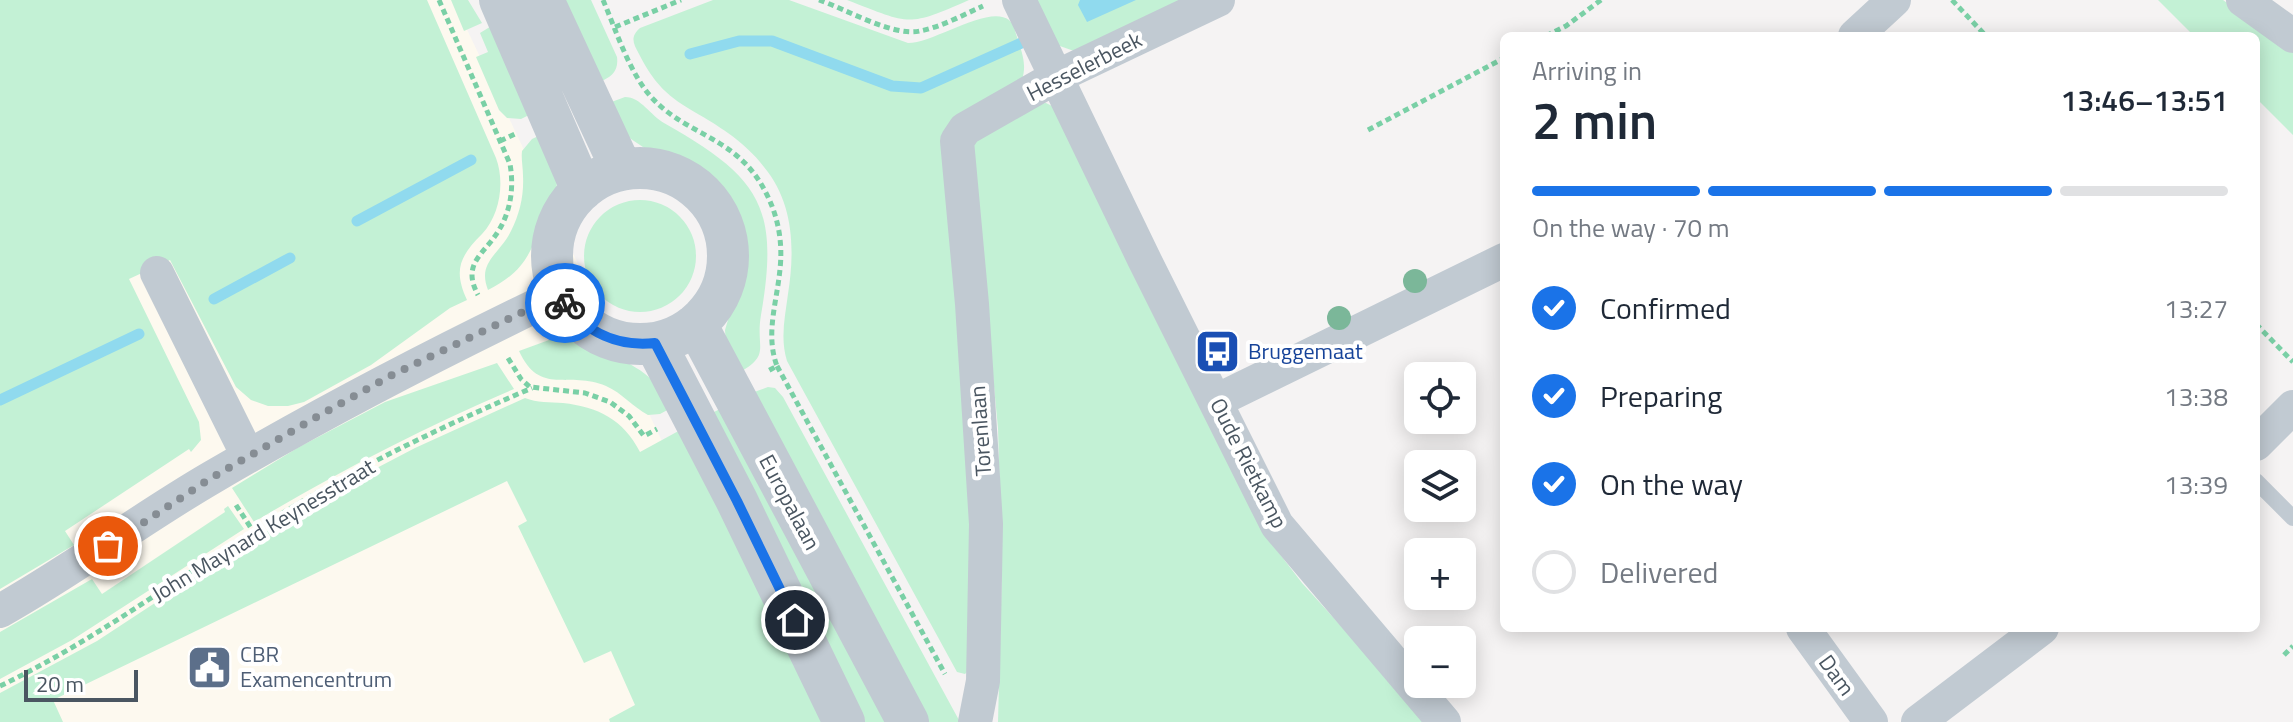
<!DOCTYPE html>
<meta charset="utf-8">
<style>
body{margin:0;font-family:"Titillium Web",sans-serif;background:#f2f2f3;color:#1f2937;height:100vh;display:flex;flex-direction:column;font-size:30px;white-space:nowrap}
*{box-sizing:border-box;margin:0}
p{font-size:26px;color:#747a83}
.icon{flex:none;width:44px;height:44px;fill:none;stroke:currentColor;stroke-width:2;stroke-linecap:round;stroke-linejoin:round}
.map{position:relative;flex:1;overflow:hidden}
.side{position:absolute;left:1500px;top:32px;width:760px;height:600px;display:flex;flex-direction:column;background:#fff;border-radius:12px;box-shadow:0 4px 20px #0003}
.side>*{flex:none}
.controls{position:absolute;left:1404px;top:362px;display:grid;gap:16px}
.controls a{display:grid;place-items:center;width:72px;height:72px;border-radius:12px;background:#fff;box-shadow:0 4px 20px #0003;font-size:40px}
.scale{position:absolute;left:24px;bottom:20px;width:114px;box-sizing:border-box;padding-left:8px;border:4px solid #4a5661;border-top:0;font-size:22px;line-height:28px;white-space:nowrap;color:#4a5661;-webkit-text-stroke:6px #fff;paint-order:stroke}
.pin{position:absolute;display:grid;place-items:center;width:68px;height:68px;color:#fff;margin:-34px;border:4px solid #fff;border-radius:50%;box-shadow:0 2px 8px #0007}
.courier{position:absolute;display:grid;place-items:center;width:80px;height:80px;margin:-40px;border:6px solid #1a73e8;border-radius:50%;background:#fff;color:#222;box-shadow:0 2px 10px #0007}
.overview em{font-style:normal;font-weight:600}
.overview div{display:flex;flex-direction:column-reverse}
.overview{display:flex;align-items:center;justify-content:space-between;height:136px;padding:0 32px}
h1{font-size:52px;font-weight:600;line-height:60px}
.bar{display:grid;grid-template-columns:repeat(4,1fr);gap:12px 8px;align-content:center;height:96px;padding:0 32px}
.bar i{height:10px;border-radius:6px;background:#e0e1e3}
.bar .current{background:#1a73e8}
.bar p{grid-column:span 4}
ol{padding:0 32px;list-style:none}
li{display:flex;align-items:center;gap:24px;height:88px}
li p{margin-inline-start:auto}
li .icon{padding:8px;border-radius:50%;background:#1a73e8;color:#fff;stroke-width:4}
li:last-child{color:#747a83}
li i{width:44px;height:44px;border:4px solid #e0e1e3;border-radius:50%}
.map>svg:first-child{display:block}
.commercial{fill:#fdf9ef}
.green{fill:#c3f1d5}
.water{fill:#90daee}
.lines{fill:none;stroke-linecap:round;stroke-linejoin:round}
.stream{stroke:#90daee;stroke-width:11}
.path{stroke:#7ad0a6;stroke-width:5;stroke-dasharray:6 4;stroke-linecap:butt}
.service{stroke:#c1cad2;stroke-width:16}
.minor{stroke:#c1cad2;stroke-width:34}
.tertiary{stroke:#c1cad2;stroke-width:42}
.tree{fill:#7bb799}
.done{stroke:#868d94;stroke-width:8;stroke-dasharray:0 14.4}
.route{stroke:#1a73e8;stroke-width:10}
.labels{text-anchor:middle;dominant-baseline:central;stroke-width:8;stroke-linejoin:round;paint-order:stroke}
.street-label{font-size:22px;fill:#4a5661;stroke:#fff}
.transit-label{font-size:22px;fill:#164399;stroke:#fff;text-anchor:start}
.service-label{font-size:22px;fill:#4e5e75;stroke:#fff;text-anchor:start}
</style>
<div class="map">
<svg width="2293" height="722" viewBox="0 0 2293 722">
<rect width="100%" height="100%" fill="#f5f3f3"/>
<!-- commercial -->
<path class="commercial" d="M0,0H453L795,722H0Z"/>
<!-- green -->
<path class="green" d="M0,0H427L496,158C505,182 500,215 482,234C460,256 453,270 467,300L450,308L371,365L304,402L288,406H268L251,400L236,387L170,260L129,279L199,422L201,440L191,452L189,449L65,531L74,545L0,589Z
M451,0H468L482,23L464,31Z
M555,0H591L617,57C619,73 609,78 597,83Z
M713,0H789L908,43C934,43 989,4 1009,20C1014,24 1015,31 1017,37C1022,53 1027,64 1022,80L970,110L974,485L967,672L965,674L957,672L787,361C780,338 785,317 788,294C795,250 794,203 764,167C754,154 742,143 728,133C688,104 664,104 639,54C633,43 630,37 640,28Z
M847,0H969C906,28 910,24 847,0Z
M1032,0H1190L1074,51L1057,45Z
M2158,0H2223L2293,50V135L2256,98V36H2194Z
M493,25L535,112L521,119L507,118L499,110L476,57L488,52L480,33Z
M625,97C641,97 651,116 664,123C759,177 780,205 761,315C755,350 773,354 735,375L726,345L725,330L742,273L743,246L732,211L722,194L699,172L680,162L649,151L631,139L623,132L606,104Z
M1046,103L1054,107L1263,532L1302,583L1428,722H998L1002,566L998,428L971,149L976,140L1036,104Z
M545,133C549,148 556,167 557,182C557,195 548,207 544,218C530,254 525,271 488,290C477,262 499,255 511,231C520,213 524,195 523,176C523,167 521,159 522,151L532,139Z
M584 256a56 56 0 1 1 112 0a56 56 0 1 1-112 0Z
M549,340C570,338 585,346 604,353C639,366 653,376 673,407L660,414L648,415C633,407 622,393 606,386C569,370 540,397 519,351Z
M497,363L514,389C424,427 338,472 254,522L232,488L299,447L385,402Z
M768,387L775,388L783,397L960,722H920L746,395Z
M525,398C537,403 550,402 563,403C598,407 623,419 640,452L684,428L832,722H610L609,719L635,705L611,651L584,663L518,526L527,521L507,481L53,700L63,722H0V693L97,641L228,555L327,494L415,448Z
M726,406L896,722H856L706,416Z
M228,506L244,529L72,640L0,679V632L92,579L102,594L225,512L224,509Z"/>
<!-- water -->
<path class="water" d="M1080,0H1136L1087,22L1078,5Z"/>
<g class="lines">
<!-- stream -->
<path class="stream" d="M690,54L739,41H772L892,86L921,88L1028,40
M357,221L471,160
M214,299L290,258
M0,400L139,334"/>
<!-- path -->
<path class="path" d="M439,0L510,164C514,187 511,210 499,230C484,255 461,263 478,295
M603,0C616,30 630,75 653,99C688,136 737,137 765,191C778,215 783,242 780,269C777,302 765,334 777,366L766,372
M819,0C846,9 893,37 920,31C941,27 963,15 983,6
M1952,0L1986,36
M615,27L681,0
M1546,36L1566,26L1601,0
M1368,130L1504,58
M500,141L517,133
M2256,324L2293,362
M508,358L521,379L530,387L585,393L610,402L629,416L644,436L657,429
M777,366L945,674
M236,505L253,531
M2284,655L2293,646
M0,686C92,642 174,581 260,527C347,472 438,428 532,388"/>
<!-- service -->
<path class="service" d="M2256,481L2293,518"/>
<!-- minor -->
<path class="minor" d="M1019,0L1144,259L1277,525L1444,722
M2243,0L2293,36
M1855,36L1894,0
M157,273L248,456
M1216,401L1504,260
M2256,444L2293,407
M0,611C73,570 139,520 211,478C325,411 441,351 560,294
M1803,628L1871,722
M975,722L983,681L986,524L972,304L957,141L965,129L1058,76L1218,0
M1918,722L2042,628"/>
<!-- tertiary -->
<path class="tertiary" d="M500,0L582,190
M543,0L622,170
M552 256a88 88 0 1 1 176 0a88 88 0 1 1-176 0Z
M696,324L908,722
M655,343L737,501L844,722"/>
</g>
<!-- trees -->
<g class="tree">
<circle cx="1415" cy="281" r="12"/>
<circle cx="1339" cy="318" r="12"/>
</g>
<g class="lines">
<!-- done -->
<path class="done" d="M108,546L208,480L313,419L390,376L560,294L565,303"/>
<!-- route -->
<path class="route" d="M565,303C587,333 618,347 655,343L737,501L795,620"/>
</g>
<!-- icons -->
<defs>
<symbol id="bus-square" viewBox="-11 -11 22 22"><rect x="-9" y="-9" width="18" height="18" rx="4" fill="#1a4fb4" stroke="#fff"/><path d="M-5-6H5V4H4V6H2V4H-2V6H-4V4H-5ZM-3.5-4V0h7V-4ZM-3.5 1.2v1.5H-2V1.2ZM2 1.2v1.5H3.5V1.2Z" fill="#fff"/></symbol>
<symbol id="civic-square" viewBox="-11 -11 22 22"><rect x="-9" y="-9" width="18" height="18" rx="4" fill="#5c6f8a" stroke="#fff"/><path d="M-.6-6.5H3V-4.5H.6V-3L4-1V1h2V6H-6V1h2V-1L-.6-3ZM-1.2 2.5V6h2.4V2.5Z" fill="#fff"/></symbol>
</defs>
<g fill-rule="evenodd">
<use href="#bus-square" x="1192" y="326" width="51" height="51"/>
<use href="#civic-square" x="184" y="642" width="51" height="51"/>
</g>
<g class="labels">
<!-- street labels -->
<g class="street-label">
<text transform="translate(1084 66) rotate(-27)">Hesselerbeek</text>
<text transform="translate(980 431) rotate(-94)">Torenlaan</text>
<text transform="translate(1249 463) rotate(63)">Oude Rietkamp</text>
<text transform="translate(790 502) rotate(62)">Europalaan</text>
<text transform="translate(263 530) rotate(-31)">John Maynard Keynesstraat</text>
<text transform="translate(1837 675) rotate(54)">Dam</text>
</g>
<!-- transit labels -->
<g class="transit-label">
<text x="1248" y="351">Bruggemaat</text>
</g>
<!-- service labels -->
<g class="service-label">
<text x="240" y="654">CBR<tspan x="240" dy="25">Examencentrum</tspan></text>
</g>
</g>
</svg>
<div class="controls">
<a><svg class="icon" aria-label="locate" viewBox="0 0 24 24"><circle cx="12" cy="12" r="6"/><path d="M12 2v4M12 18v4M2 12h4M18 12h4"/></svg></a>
<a><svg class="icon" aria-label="layers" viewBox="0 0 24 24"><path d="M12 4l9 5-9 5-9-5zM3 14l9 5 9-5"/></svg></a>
<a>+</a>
<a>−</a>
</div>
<div class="scale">20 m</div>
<div class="pin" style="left:108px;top:546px;background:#ea580c"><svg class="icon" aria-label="bag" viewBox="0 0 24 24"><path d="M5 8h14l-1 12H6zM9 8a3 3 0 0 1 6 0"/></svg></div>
<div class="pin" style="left:795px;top:620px;background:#1f2937"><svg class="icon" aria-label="home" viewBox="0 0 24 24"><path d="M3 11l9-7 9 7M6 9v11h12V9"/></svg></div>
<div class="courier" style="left:565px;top:303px"><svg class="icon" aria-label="bike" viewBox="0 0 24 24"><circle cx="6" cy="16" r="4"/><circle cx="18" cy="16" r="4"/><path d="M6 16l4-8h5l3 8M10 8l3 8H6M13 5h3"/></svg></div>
<section class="side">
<div class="overview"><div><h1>2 min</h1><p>Arriving in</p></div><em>13:46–13:51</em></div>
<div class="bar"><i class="current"></i><i class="current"></i><i class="current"></i><i></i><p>On the way · 70 m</p></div>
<ol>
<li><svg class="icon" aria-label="check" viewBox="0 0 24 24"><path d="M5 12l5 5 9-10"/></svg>Confirmed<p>13:27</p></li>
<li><svg class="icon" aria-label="check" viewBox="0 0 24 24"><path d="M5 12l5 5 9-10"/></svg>Preparing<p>13:38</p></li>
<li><svg class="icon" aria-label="check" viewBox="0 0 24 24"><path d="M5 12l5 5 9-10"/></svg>On the way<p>13:39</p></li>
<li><i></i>Delivered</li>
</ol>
</section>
</div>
